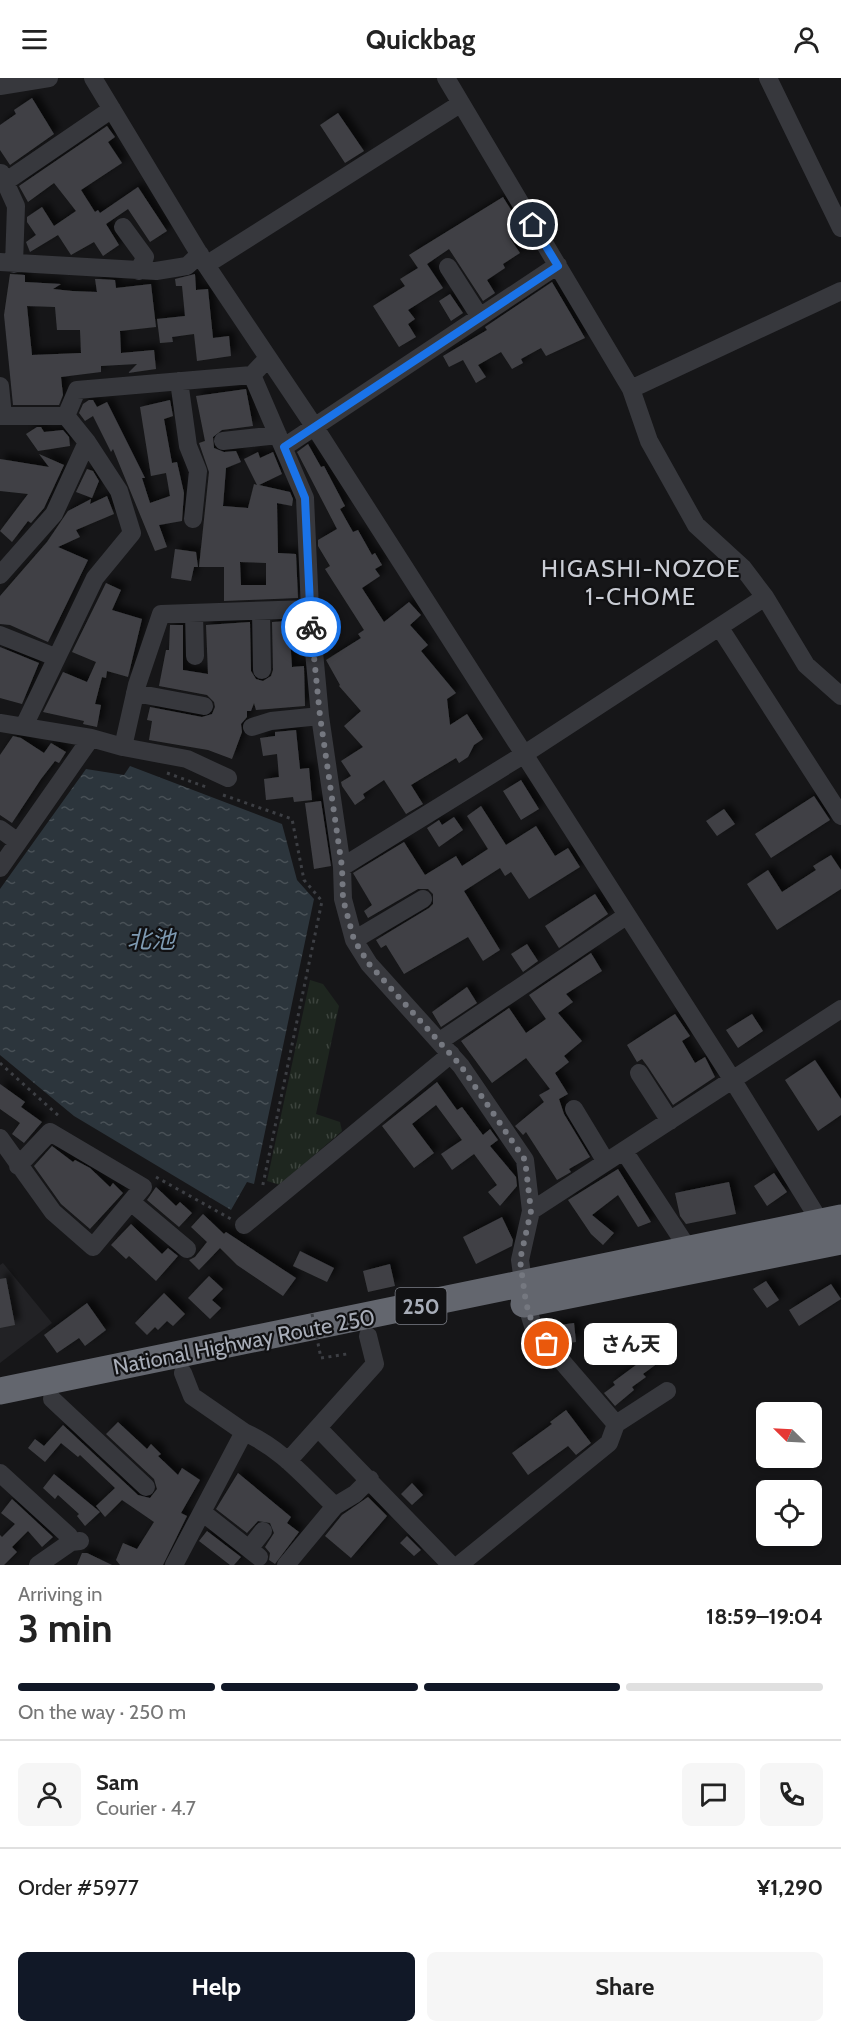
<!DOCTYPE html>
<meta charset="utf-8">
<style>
body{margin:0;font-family:Cabin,"Noto Sans JP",sans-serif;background:#f6f6f6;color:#222;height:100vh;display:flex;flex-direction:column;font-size:22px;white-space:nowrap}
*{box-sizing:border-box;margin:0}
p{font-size:20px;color:#767676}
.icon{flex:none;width:33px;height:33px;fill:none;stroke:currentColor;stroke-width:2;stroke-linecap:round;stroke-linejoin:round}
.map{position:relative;height:1487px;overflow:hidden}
.side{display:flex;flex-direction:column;background:#fff;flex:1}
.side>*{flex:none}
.needle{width:39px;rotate:294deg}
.controls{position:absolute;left:756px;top:1324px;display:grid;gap:12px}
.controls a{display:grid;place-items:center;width:66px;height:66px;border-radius:9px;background:#fff;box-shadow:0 3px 9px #0003;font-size:30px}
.pin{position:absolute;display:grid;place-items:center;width:51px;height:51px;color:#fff;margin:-26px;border:3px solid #fff;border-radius:50%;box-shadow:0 2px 6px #0007}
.courier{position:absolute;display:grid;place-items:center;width:60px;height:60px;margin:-30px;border:4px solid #1a73e8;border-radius:50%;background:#fff;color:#222;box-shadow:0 2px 8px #0007}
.bubble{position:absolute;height:42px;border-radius:9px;background:#fff;box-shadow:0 3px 9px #0003;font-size:20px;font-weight:700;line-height:42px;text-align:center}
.overview em{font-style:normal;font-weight:700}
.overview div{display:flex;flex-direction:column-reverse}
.overview{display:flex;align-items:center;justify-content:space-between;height:102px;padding:0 18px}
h1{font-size:39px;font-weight:700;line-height:45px}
.bar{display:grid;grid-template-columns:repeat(4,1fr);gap:9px 6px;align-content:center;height:72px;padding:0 18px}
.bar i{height:8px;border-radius:4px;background:#e0e0e0}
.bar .selected{background:#111827}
.bar p{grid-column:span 4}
.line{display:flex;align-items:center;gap:15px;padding:0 18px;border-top:2px solid #e0e0e0}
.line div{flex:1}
.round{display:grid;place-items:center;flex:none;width:63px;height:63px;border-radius:9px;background:#f6f6f6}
.primary-button{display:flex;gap:12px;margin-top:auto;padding:12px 18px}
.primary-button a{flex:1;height:69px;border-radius:9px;background:#111827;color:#fff;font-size:24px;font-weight:700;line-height:69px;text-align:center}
.primary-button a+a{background:#f6f6f6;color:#222}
header{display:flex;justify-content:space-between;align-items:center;height:78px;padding:0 18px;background:#fff;font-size:27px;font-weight:700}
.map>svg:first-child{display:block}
.built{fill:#222225}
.grass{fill:url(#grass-tufts)}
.water{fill:url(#water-ripples)}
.building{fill:#404145;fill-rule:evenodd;filter:url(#shadow)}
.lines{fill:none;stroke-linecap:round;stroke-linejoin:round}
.path{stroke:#3d3f44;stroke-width:3;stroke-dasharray:3 4.5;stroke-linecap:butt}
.minor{stroke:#37383d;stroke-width:18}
.highway{stroke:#63666e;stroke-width:27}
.path-bridge{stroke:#3d3f44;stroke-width:3;stroke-dasharray:3 4.5;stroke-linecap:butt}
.done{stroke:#757880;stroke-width:6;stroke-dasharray:0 10.8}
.route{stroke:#1a73e8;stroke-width:8}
.labels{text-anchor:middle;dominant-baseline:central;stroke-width:4.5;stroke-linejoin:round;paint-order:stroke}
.shield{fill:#111113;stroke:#7b7e86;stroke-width:1.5}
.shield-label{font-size:21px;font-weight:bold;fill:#a8adb8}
.street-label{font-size:22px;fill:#a8adb8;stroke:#111113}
.neighbourhood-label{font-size:24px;letter-spacing:1.5px;fill:#c9ccd4;stroke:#111113}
.water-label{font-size:24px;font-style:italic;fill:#7f9bb3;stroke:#111113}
</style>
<header><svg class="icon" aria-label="menu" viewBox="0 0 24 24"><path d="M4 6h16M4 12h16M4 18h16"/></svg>Quickbag<svg class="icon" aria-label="person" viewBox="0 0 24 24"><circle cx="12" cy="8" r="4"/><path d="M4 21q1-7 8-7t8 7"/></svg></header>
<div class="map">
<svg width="841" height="1487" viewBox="0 0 841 1487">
<defs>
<pattern id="grass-tufts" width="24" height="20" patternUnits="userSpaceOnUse" patternTransform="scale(1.5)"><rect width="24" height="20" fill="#1e261f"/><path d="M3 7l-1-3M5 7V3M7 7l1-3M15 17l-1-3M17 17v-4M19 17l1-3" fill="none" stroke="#3c433d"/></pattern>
<pattern id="water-ripples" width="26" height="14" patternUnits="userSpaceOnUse" patternTransform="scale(1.5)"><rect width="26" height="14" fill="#2c353c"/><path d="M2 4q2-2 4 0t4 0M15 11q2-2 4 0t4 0" fill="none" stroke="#485056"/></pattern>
<filter id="shadow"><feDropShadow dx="5.5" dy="-5.5" stdDeviation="3" flood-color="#0009"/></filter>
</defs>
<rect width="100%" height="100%" fill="#161618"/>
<!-- built -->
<path class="built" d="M3,1185L52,1245L0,1285V1187Z"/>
<!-- grass -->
<path class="grass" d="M310,902L323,906L339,928L316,1036L340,1044L342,1053L280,1107L267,1103Z"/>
<!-- water -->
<path class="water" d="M130,688L282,746L297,802L314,821L254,1106L247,1104L231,1132L74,1038L0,977V811L86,691L124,697Z"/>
<!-- building -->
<path class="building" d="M32,20L54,56L10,87L0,72V47L16,36L14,32Z
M338,35L364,73L345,85L320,47Z
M107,48L115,59L108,64L122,85L81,112L95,134L98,132L100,135L138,109L167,153L150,164L128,131L106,146L119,167L103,178L94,164L71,177L58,157L30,174L26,164L36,157L27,144V139L42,129L54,148L76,133L54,105L28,124L19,108Z
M503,119L523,151L510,160L520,175L503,186L505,190L487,202L495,215L483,223L449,171L427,186L443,210L408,232L415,241L408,246L416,259L399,269L373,228L405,208L400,201L418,190L409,177Z
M10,196L25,197V204L61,206L53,211L72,213L97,214L95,201H99L115,202L116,210L151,206L156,249L120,253L121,275L154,272L156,291L128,295L137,286L101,288V294L61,299L63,317L59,327H13L4,237ZM27,228L55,229L57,252H80L81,275L32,277Z
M195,196L196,212L208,211L213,260L229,258L231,278L197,283L194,256L172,259L173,264L160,265L157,241L185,238L182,208H176L175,201Z
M552,204L585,260L546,278L541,270L521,281L523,285L512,291L501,274L478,287L486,299L476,305L463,282L449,289L443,278L487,252L485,249Z
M450,216L463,235L451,243L439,223Z
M246,311L253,348L222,352L213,359L214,370L224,374L236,373L241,384L226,390L223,428L248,430L254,406L257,407L244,381L258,374L260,380L273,374L282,396L259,407L290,414L293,421L292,428L277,425L278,475L296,476L298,520L224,523V489H199L209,394L199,365L205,363L196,318ZM240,484L266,485V507H241Z
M89,322H93L97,329L107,324L145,400H142L150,425L170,418L166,395L151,398L140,329L170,322L173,338L164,341L172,385L177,384L184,415L182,443L159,447L167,469L155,473L113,371L111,374L93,338L85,343L79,335L83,326Z
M37,349H41L44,354L63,352L69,359L70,368L38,373L26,356Z
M308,366L321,389L324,388L345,428L340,431L353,454L358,452L372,477L375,475L382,487L375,491L380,498L362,510L384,544L409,524L421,537L410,547L428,567L421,573L456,615L447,621L450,647L467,636L483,661L474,667L468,679L459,685L456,680L411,707L423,726L406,736L384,702L363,716L365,720L355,727L342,708L341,704L351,698L341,683L363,669L344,648L361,633L339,608L340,607L326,582L361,560L358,556L364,552L325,491L330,488L318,468V462L337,451L297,374Z
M39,376L64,387L44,430L31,445L28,443L12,464L0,453L28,416L0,413V381L49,389Z
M87,391L93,393L99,403L92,420L76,414Z
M107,418L114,436L76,452L80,459L58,469L88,482L48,564L10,547L0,546V518L47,464L68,433L91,421L90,426Z
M175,471L196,474L198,489H194L191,503L171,500Z
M106,505L121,512L112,532L142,541L128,599L107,593L106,600L102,599L95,626L101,627L97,649L83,646L84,643L43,634L63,594L87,604L96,584L72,574Z
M289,543L292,589L304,588L305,628L256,632L254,625L251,633H247V639L241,646L242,654L232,681L208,672L149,662L152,643L147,642L150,629L202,639L212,636L215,629L214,624L207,617L159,608L166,572H169L170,547H183V592L208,596L206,547L250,544L251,593L256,601L263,603L271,598L273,592L272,544Z
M0,569L39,585L22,626L0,620Z
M296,652L300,691L309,690L312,722L294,724L293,719L266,722L264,701L279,699L277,676L263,678L260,660L275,658V654Z
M13,658L21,660L44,675L51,665L66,674L59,685L55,683L41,701L12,745L0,737V677Z
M521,702L539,731L521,742L503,713Z
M814,718L830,742L771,780L755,756Z
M321,723L331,788L314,791L305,725Z
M481,728L506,767L536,748L555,778L568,770L580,789L529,821L511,794L505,798L500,790L464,813L500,872L483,883L468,859L404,896L386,867L381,870L376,862L429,830L433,826V816L428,811H418L368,840L364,833L372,827L353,795L404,764L425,797L456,778L462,788L488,771L467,738Z
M724,731L735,746L717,758L706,743Z
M454,739L463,752L439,769L427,750L439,742L442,747Z
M831,777L841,792V811L777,852L747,806L768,792L782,814L816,792L813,788Z
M595,816L608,836L559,870L545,848Z
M527,866L538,883L523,894L511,876Z
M591,875L602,893L566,916L573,924L558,935L582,963L564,978L569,984L555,995L568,1016L559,1021L564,1036L590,1079L569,1091L571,1094L557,1102L526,1054L523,1057L515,1048L544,1024L539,1017L550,1011L526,980L492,1005L461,963L509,930L526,955L546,941L529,917Z
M467,909L477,925L441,949L432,934Z
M675,936L690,958L682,963L695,985L705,979L715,999L673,1027L648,989L642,981L637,984L627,967Z
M752,936L763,953L738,970L726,952Z
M815,982L841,1021V1037L818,1053L785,1002Z
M437,1004L457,1032L462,1029L483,1057L490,1051L498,1062L490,1068L516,1099L517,1108L500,1128L488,1114L497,1107L474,1076L452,1092L441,1076L462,1062L436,1027L412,1046L434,1075L414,1090L382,1048Z
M0,1006L25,1024L21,1029L42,1044L24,1065L12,1056L20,1045L0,1031Z
M52,1068L73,1084L75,1082L90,1090L110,1109L113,1105L123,1115L90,1151L61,1126L34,1088Z
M618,1091L651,1144L638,1149L618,1117L592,1137L614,1155L603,1167L591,1156L568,1122Z
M774,1095L787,1114L767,1128L754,1108Z
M729,1104L736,1136L686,1146L680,1138L675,1115Z
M156,1109L176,1128L180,1124L192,1135L179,1149L147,1122Z
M203,1136L224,1156L226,1154L296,1200L283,1218L237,1187L220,1170L199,1192L189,1182L195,1179L207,1164L191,1149Z
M502,1139L513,1162L512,1168L476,1186L463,1159Z
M131,1146L162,1176L168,1170L178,1178L156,1203L129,1178L126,1181L111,1167Z
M300,1173L334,1190L327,1204L293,1188Z
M390,1186L395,1208L368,1214L363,1193Z
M209,1198L223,1211L212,1222L221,1230L210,1241L188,1220Z
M6,1200L15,1247L0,1250V1201Z
M766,1203L779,1222L767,1230L753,1211Z
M831,1206L841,1221L799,1248L789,1232Z
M164,1215L185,1236L173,1248L167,1243L158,1252L155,1249L147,1257L135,1245Z
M87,1225L106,1252L85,1268L79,1260L57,1275L44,1257Z
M574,1245L576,1264L562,1266L554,1257L553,1248Z
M655,1258L669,1277L643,1296L646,1299L632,1309L634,1312L615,1328L604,1315L615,1307L613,1304L640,1284L632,1274Z
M566,1332L591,1365L576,1377L568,1368L528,1397L512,1375L552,1346L550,1344Z
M118,1344L147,1371L151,1366L161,1376L158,1378L178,1397L182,1390L200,1402L181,1435L187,1438L163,1487H120L116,1482L123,1465L137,1471L154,1444L122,1422L105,1439L96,1428L115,1410L80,1377L78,1379L61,1365L45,1384L28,1370L35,1361L44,1368L63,1347L138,1417L150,1420L157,1411L154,1401L106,1356Z
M238,1395L291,1439L287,1445L299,1454L275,1486L269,1482L270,1475L265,1469L274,1455L270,1445L258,1443L247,1455L216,1431Z
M54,1396L100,1434L85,1448L77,1438L79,1436L58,1417L55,1421L43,1410Z
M412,1405L423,1417L412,1427L401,1416Z
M368,1419L387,1438L351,1480L325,1458L342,1437Z
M12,1421L53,1459L42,1469L28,1453L12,1469L17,1474L4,1487H0V1457L2,1459L15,1446L1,1435Z
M207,1453L241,1479L234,1487H230L199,1463Z
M407,1458L421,1472L414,1478L400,1465Z
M82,1475H87L112,1487H77Z"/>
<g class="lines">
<!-- path -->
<path class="path" d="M167,695L206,709
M223,717L292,741L304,802L322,823L262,1111
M0,985L61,1040
M156,1099L231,1141
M321,1280L347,1276"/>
<!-- minor -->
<path class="minor" d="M93,0L206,187L314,348L732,1001L826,1153
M768,0L841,150
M0,8L49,0
M1,95L16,128L14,186
M5,104L112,31
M123,149L145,179L139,193
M0,184L156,193L187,188L200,176
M206,187L460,26
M448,189L480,239
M268,280L252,297L305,420L310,531L320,638L342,789L343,821L354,862L369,886L461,988L525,1082L531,1133L520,1182L526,1225L534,1251L616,1346L609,1365L459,1487
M179,303L188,368L198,393L193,441
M0,308L3,338
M631,311L841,213
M0,338H66L87,364L119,413L132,455L95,500L24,648
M66,338L77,312L252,297
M223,363L278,357
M284,369L558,187
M0,497L54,436L87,364
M765,519L806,587L841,618
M261,533L262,592
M194,535L195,578
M720,550L841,738
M0,557L55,579
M135,615L204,628
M0,645L91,660L123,669L137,607L161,536L310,531
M252,649L271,643L320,638
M123,669L187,681L228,700
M0,751L18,764
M342,789L523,677L765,519L743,490L696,447L649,363L631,311L446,0
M0,790L91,660
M354,862L423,821
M440,963L626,838
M639,995L670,1043
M574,1031L606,1084
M0,1060L53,1134L93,1169L143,1109L50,1054L18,1088
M624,1073L689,1172
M131,1124L187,1171
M531,1133L841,931
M244,1147L451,976
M52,1321L146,1409
M616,1346L667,1313
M319,1351L451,1487
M244,1354C281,1370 306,1401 335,1428
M288,1383L375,1286L368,1258
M0,1395L69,1458L71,1464
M202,1434L259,1479
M249,1471L263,1453
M38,1487L71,1464L80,1463
M174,1487L244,1354L192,1318L183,1295
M286,1487L335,1428L355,1416L370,1401"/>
<!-- highway -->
<path class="highway" d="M524,1226L841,1163
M0,1313L841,1140"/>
<!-- path-bridge -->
<path class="path-bridge" d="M312,1236L321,1280"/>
</g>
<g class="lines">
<!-- done -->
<path class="done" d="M311,549L320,638L342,789L343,821L354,862L369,886L461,988L525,1082L531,1133L520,1182L526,1225L534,1251L547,1266"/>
<!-- route -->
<path class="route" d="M311,549L305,420L284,369L558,188L533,147"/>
</g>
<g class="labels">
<!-- shield labels -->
<rect class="shield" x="395.5" y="1210" width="51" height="36" rx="4.5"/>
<g class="shield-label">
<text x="421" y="1228">250</text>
</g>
<!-- street labels -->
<g class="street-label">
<text transform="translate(244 1264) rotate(-11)">National Highway Route 250</text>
</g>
<!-- neighbourhood labels -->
<g class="neighbourhood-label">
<text x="641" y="490">HIGASHI-NOZOE<tspan x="641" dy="28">1-CHOME</tspan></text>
</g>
<!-- water labels -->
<g class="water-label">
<text x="151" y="861">北池</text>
</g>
</g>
</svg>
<div class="controls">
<a><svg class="needle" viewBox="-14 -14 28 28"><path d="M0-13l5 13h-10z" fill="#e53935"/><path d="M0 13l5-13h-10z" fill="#767676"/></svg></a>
<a><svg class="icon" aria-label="locate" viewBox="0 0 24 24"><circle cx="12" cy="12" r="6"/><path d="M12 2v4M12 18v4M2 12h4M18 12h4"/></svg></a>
</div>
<div class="pin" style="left:547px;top:1266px;background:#ea580c"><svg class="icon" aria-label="bag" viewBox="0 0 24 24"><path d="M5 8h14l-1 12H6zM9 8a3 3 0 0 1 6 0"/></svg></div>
<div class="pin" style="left:533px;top:147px;background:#1f2937"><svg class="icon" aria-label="home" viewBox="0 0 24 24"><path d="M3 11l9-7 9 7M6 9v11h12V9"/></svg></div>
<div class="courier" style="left:311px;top:549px"><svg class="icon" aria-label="bike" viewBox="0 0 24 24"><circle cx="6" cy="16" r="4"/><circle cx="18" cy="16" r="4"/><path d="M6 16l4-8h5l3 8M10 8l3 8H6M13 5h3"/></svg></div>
<div class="bubble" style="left:584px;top:1245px;width:93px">さん天</div>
</div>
<section class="side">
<div class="overview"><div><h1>3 min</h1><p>Arriving in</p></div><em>18:59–19:04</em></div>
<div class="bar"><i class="selected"></i><i class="selected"></i><i class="selected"></i><i></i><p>On the way · 250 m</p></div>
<div class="line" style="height:108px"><a class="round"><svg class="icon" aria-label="person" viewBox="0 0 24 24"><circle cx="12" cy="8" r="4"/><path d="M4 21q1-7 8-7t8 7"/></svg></a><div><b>Sam</b><p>Courier · 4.7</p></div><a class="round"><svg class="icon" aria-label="chat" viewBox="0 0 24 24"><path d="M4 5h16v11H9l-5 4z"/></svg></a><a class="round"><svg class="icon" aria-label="phone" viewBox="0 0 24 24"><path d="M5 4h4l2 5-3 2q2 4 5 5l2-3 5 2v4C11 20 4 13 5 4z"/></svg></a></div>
<div class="line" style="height:78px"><div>Order #5977</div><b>¥1,290</b></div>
<div class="primary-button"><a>Help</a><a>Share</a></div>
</section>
